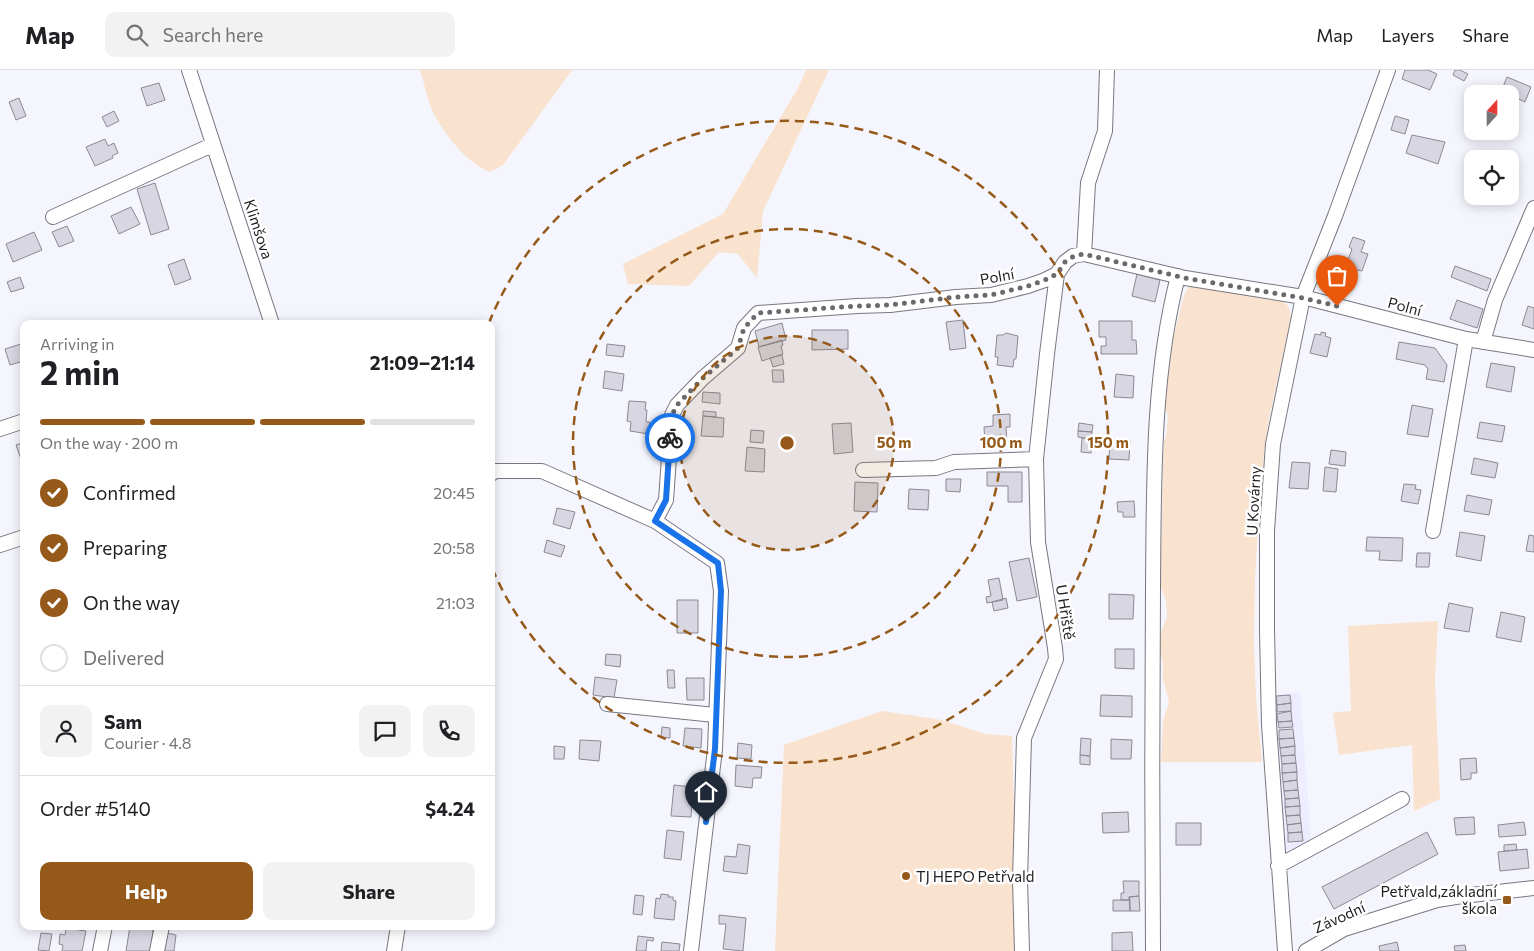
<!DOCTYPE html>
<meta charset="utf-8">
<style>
body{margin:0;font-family:Commissioner,sans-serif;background:#f2f2f2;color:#202124;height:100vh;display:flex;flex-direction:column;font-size:19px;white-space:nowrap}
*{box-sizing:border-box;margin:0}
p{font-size:16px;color:#757577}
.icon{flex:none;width:28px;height:28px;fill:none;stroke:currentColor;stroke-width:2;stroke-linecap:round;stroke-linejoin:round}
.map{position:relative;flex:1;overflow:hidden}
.panel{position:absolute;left:20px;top:250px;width:475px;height:610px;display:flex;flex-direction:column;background:#fff;border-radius:10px;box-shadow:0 2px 12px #0003}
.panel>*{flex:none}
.needle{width:32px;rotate:21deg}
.tools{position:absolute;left:1464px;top:15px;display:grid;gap:10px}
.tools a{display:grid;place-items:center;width:55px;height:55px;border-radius:10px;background:#fff;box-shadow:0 2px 12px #0003;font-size:25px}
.pin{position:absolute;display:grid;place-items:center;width:42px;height:42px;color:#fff;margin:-51px -21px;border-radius:50% 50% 50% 0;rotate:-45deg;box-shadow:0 0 5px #0007}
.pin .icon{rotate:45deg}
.courier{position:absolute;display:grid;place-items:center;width:50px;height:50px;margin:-25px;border:4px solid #1a73e8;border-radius:50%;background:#fff;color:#222;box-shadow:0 1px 6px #0007}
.head em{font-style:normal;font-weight:700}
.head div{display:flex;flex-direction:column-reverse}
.head{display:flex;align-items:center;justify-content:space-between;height:85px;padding:0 20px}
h1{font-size:32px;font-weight:700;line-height:38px}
.bar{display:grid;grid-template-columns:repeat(4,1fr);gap:8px 5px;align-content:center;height:60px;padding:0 20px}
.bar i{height:6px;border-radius:4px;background:#e0e0e0}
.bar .active{background:#955a19}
.bar p{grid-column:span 4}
.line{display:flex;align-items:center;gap:12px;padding:0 20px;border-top:1px solid #e0e0e0}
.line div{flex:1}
.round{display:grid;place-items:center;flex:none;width:52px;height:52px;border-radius:10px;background:#f2f2f2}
ol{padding:0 20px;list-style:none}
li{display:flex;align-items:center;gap:15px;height:55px}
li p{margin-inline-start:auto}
li .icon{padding:5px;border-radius:50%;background:#955a19;color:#fff;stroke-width:4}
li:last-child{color:#757577}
li i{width:28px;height:28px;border:2px solid #e0e0e0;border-radius:50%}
.button{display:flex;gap:10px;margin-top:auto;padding:10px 20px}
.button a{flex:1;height:58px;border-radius:10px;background:#955a19;color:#fff;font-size:20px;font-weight:700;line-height:58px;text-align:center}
.button a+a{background:#f2f2f2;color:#202124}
header{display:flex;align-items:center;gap:30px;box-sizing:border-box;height:70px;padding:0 25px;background:#fff;border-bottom:1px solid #e0e0e0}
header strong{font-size:24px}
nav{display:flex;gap:28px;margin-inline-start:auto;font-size:18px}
.search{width:350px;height:45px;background:#f2f2f2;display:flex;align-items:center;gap:12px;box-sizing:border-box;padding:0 18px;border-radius:10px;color:#757577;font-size:19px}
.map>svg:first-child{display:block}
.built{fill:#eeecff}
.green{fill:#f9e2ce}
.building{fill:#d7d6e1;stroke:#8b8a94}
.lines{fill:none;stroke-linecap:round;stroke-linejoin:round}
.minor-casing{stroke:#787781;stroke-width:16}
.minor{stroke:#fff;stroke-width:14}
.done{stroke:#6a696f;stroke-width:5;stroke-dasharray:0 9}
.route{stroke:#1a73e8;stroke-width:6}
.ring{fill:none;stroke:#955a19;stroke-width:2.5;stroke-dasharray:9 6}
.poi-dot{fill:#955a19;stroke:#fff;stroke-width:2}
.labels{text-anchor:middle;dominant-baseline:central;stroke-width:5;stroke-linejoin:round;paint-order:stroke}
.street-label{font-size:15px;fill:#1f1e22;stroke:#fff}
.poi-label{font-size:15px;fill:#1f1e22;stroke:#fff;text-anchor:start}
.centre{fill:#955a19;stroke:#fff;stroke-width:2.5}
.ring-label{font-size:15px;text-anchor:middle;font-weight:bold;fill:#955a19;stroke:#fff;stroke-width:5;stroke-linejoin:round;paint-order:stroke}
</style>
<header>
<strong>Map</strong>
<div class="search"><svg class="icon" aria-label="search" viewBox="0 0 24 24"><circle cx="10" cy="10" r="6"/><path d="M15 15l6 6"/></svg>Search here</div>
<nav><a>Map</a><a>Layers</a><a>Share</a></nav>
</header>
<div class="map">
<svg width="1534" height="881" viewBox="0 0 1534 881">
<rect width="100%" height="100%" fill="#f5f5fe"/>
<!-- built -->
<path class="built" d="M1300,622L1311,770L1284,782L1270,625Z"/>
<!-- green -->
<path class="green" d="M420,0H572L503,95L490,102C467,93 448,68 436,48C428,34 425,15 420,0Z
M806,0H829L763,141L757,208L738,184L719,182L689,216L628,214L623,194L723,144L798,18Z
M1198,214L1279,228C1288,234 1290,238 1291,248L1269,348L1265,374L1260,428L1255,507L1254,574L1256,627L1262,692H1161L1163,651L1169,632L1163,609V593L1160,581V565L1167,547L1166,530L1160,515L1164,370L1166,367L1168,345C1156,330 1179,246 1184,225L1189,216Z
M1438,551L1435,611L1440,729L1414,741L1412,675L1339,685L1333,643L1351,641L1348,556Z
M882,641L942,650L985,664L1012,666L1018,881H775L784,675Z"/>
<!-- building -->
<path class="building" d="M1405,0H1428L1437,4L1430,20L1402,9Z
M1455,0H1460L1468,4L1464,11L1453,5Z
M1507,7L1531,17L1525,32L1510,25V24L1501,22Z
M159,13L165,30L147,36L141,18Z
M19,28L26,46L16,50L9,32Z
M114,41L119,51L107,57L102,47Z
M1395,46L1409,50L1405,64L1391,60Z
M1412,65L1445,72L1438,94L1406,83Z
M105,69L108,76L114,73L118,83L112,86L113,88L95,96L86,77Z
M155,113L169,159L151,165L137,119Z
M131,137L140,154L119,164L111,146Z
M67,156L74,171L59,177L52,162Z
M34,162L42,180L13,192L6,174Z
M1353,167L1365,171L1361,182L1368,184L1362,201L1358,200L1355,201L1346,195L1352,179L1349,177Z
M184,189L191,209L175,215L168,195Z
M1455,196L1491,209L1487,221L1451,207Z
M1137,204L1160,210L1155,232L1132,226Z
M20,207L24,218L11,222L7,212Z
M1457,230L1483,239L1477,258L1450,249Z
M1528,236L1534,238V259L1522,255Z
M963,250L966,278L950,280L946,252Z
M1099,251H1132V270H1136L1137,284H1101V276H1106V267H1099Z
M782,253L786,270L759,277L755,261Z
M812,260H848V279L812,280Z
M1321,262L1326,263L1325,266L1331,268L1327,287L1310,283L1315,264L1321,265Z
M1006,263L1018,266L1016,289H1014L1013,297L997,295L998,287H995L997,265H1003Z
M782,270L783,275L781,276L783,284L762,291L758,277Z
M1399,272L1435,278L1447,295L1444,312L1426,309L1428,299L1425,295L1396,289Z
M24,273V293L21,294L20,292L10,295L5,279Z
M607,274L625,276L623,287L606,285Z
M782,285L784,294L773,297L770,288Z
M1491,293L1515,297L1511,322L1486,317Z
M772,300H783L784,312H773Z
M605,301L624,304L622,321L603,318Z
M1116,304L1134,306L1133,328L1114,327Z
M703,322L720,323V334L702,332Z
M629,331L646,332L645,340H647L646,352H650L649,364L630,361L631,352L627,351Z
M1412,335L1433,339L1428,367L1407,364Z
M703,341L716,342V347L703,346Z
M1010,344V357H1006L1007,374L985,375L984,357L993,356V345Z
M703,346L724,348L723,367L701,366Z
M1480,352L1505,356L1502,372L1477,368Z
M851,353L853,382L834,384L832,354Z
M1079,353L1093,355L1092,362L1078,361Z
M751,360L764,361L763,373L750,372Z
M1078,361L1092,362V369L1078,367Z
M1082,368L1092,369L1091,383L1081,382Z
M1110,369L1130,370L1129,390L1109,389Z
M24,372V395H23L16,375Z
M747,377L765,379L764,402L745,401Z
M1331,380L1346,382L1345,396L1329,394Z
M1474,388L1498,393L1495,408L1471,404Z
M1292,392L1310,393L1308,419L1289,418Z
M1325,397L1338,399L1336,422L1323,421Z
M987,402H1022V432H1008V416H987Z
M946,409H961L960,422L946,421Z
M855,412L878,413L877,442L854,441Z
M1404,414L1416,415L1415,419L1421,420L1418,434L1401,431Z
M909,419L929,420L928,440L908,439Z
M1467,425L1492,430L1489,445L1464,441Z
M1134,431L1135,447H1123V442H1118L1117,432Z
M557,438L575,442L570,459L553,454Z
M1460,462L1485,466L1481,491L1456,486Z
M1529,465L1534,466V482L1526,481Z
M1367,467L1403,468L1402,491L1379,490L1380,481H1366Z
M547,470L565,476L561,487L544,482Z
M1417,483H1430L1429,497H1416Z
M1029,488L1037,527L1017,531L1009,492Z
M999,508L1003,530L987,533L986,527L991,526L988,510Z
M1109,524L1134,525L1133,549H1109Z
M1006,528L1008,538L994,541L992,532Z
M677,530H698V563H677Z
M1449,533L1473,538L1469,562L1444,558Z
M1501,542L1525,547L1521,572L1496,567Z
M1115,579H1134V599L1115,598Z
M606,584L621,585L620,597L605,595Z
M667,600H674L675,618H668Z
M595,607L617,610L614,628L593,625Z
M686,608H704V630H687Z
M1101,625L1132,626V647L1100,646Z
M1290,625L1291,633L1277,635L1276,626Z
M1291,633V641L1277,642V635Z
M1291,641L1292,651L1278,652L1277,644Z
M1292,651L1293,657L1279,658L1278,652Z
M662,657L670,658V668L661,667Z
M685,658L702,659L701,678L683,676Z
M1293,659L1294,668L1279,669V660Z
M1081,668L1091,669L1090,686L1080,685Z
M1294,668L1295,676L1280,678L1279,669Z
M1111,669L1132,670L1131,689H1111Z
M580,670L601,671L599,691L579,689Z
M738,673L752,675L751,689L737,688Z
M554,676L565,677L564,689H554Z
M1295,676V685L1281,686L1280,678Z
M1080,685L1090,686V695L1080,694Z
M1295,685L1296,693L1282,694L1281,686Z
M1476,688L1477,703H1471V709L1461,710L1460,689Z
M1296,693L1297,702L1282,703V694Z
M736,695L762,697L761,708H753L752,718L735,716Z
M1297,702V710L1283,712L1282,703Z
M1297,710L1298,720L1284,721L1283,712Z
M674,715L693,717L691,747L671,746Z
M1298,720L1299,728L1285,729L1284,721Z
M1299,728L1300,736L1285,737V729Z
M1300,736V745L1286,746L1285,737Z
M1128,742L1129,762L1103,763L1102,743Z
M1300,745L1301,753L1287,755L1286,746Z
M1474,747L1475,764L1456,765L1454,748Z
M1524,752L1526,765L1499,767L1498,755Z
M1176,753H1201V775H1176Z
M1301,753L1302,762L1288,763L1287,755Z
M667,760L684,762L681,790L664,788Z
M1302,762L1303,771L1288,772V763Z
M1427,762L1438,784L1334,839L1322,817Z
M738,774L750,776L747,804L723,801L725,786L736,787Z
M1516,774L1517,780L1504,781V775Z
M1527,779L1529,798L1500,801L1498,782Z
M1123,811H1139V826L1129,827L1130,830H1121V823H1124Z
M661,824L669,825L668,827H673V830L676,831L674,850L654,848L656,828L660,829Z
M635,825L644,826L642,845L633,844Z
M1139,826L1140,841H1130L1129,827Z
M1113,830H1130V841H1113Z
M719,845L746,848L743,881L723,879L726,854H719Z
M130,856L153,859L151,881H126Z
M66,858L86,861L82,881H62L63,875L59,874L60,864L65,865Z
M1132,862L1133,881H1112V863Z
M41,863L52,864L49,881L38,880Z
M167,863L176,865L174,881H164Z
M638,866L654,868L653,871L647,870L646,881H636Z
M662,872L680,874L679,881H661Z
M1397,872L1399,881H1380L1379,876Z
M1465,875L1466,881H1455L1454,876Z"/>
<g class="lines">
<defs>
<path id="minor" d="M189,0L272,254
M53,147L212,75
M1084,184L1088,113L1105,61L1107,0
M1483,272L1495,230L1534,138
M0,359L24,351
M863,400L936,398L954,392L1036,389
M491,404L495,401H542L655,451L717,493L721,521L715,679L691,881
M655,451L666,430L672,345L677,335L703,308L738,278L744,258L758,243L857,236L890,235L956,227L991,225L1028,216L1045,210L1057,204L1065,192L1073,186L1084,184L1185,208L1303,227L1466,269L1534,280
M1433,461L1466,269
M0,475L24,467
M607,634L715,645
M1278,796L1402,729
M100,881L105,856
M157,881L162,856
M394,881L398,856
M1022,881L1020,810L1024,668L1056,589L1055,578L1038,472L1036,389L1047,284L1057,204
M1153,881C1152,760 1152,639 1153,518C1154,414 1152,307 1178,206
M1285,881L1269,655L1267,561V461L1273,374L1303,227L1335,146L1388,0
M1306,881L1344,859L1437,830L1462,826L1534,818"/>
</defs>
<!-- minor casing -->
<use href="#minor" class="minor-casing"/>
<!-- minor -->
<use href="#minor" class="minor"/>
</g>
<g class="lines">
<!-- done -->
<path class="done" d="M670,368L672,345L677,335L703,308L738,278L744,258L758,243L857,236L890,235L956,227L991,225L1028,216L1045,210L1057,204L1065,192L1074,186L1084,184L1185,208L1303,228L1337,236"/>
<!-- route -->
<path class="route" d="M670,368L666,430L655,451L718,493L721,521L715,679L706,752"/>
</g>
<!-- distance rings -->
<circle cx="787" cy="373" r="107" fill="#955a19" fill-opacity=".12"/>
<g class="ring">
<circle cx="787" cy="373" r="107"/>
<circle cx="787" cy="373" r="214"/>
<path d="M489 253A321 321 0 1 1 492 498"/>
</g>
<!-- markers -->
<g class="poi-dot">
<circle cx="906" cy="806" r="5"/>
<rect x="1502" y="825" width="10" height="10" rx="2.5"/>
</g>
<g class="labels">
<!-- street labels -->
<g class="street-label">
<text transform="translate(259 159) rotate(72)">Klimšova</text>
<text transform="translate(997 206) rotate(-10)">Polní</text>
<text transform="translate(1405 236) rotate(15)">Polní</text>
<text transform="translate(1253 431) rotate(-87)">U Kovárny</text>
<text transform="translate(1066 542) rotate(81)">U Hřiště</text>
<text transform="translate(1339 847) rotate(-24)">Závodní</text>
</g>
<!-- poi labels -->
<g class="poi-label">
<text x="916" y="806">TJ HEPO Petřvald</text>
<text x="1497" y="821" text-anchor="end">Petřvald,základní<tspan x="1497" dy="17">škola</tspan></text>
</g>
</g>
<circle cx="787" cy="373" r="8" class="centre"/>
<g class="ring-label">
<text x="894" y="378">50 m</text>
<text x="1001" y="378">100 m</text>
<text x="1108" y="378">150 m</text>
</g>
</svg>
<div class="tools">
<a><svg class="needle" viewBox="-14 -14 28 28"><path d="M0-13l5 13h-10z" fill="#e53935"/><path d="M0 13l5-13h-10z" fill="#757577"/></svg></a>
<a><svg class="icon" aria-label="locate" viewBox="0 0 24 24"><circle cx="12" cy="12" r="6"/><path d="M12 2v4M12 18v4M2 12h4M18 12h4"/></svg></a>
</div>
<div class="pin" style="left:1337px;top:236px;background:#ea580c"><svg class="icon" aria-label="bag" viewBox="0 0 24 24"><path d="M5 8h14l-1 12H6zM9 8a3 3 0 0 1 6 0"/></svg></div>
<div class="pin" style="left:706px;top:752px;background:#1f2937"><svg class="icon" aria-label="home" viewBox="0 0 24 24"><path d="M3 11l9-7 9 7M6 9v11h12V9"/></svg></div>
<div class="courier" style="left:670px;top:368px"><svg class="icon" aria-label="bike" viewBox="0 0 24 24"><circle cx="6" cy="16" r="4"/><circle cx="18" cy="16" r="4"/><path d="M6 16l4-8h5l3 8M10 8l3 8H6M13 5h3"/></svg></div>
<section class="panel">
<div class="head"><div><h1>2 min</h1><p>Arriving in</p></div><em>21:09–21:14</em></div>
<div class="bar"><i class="active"></i><i class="active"></i><i class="active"></i><i></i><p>On the way · 200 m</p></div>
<ol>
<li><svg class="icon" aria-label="check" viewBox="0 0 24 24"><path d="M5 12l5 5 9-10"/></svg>Confirmed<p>20:45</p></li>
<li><svg class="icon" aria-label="check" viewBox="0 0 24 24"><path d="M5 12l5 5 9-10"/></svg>Preparing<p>20:58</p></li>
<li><svg class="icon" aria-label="check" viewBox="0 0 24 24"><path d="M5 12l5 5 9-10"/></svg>On the way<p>21:03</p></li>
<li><i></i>Delivered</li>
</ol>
<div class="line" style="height:90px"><a class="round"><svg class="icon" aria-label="person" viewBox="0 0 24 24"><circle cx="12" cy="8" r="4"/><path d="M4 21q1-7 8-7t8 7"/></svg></a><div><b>Sam</b><p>Courier · 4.8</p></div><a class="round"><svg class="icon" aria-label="chat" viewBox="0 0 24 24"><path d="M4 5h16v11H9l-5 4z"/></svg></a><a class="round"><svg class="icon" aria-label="phone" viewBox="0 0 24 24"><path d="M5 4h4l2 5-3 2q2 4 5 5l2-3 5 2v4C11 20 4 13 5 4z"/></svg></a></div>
<div class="line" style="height:65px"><div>Order #5140</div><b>$4.24</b></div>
<div class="button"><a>Help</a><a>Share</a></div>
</section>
</div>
